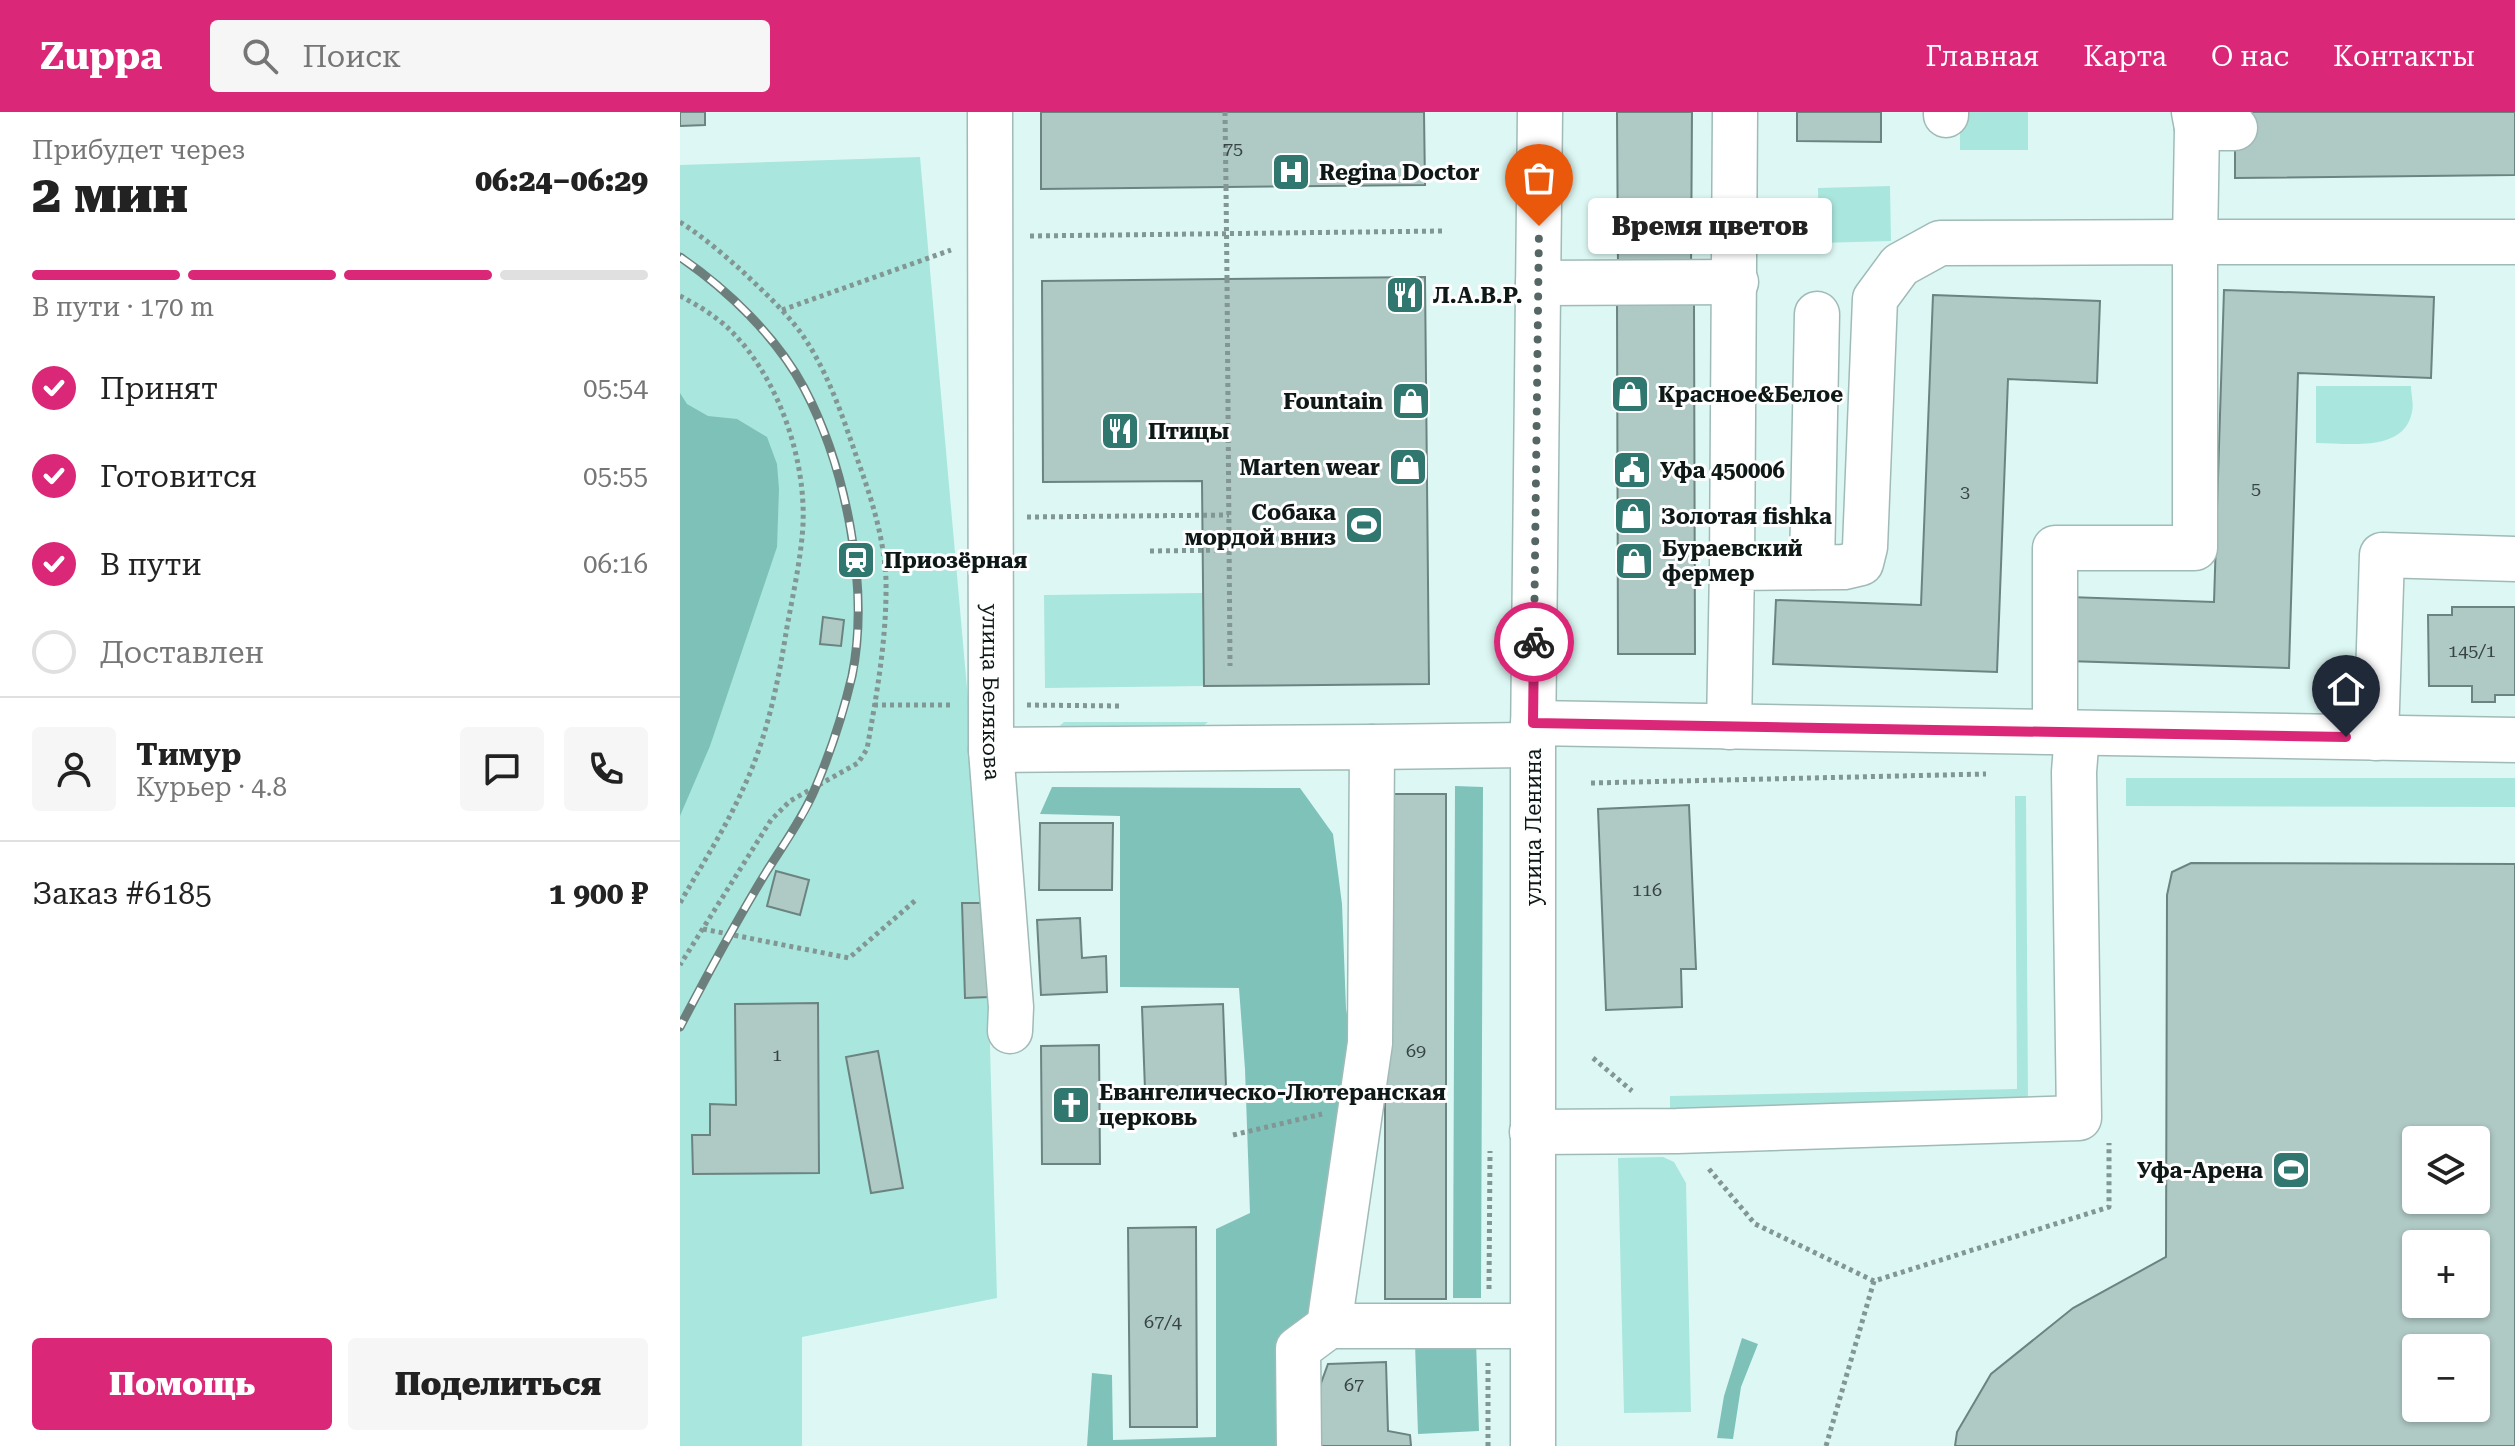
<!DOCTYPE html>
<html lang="ru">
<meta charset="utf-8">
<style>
body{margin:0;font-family:"Roboto Serif",serif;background:#f6f6f6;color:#222;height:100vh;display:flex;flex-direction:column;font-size:30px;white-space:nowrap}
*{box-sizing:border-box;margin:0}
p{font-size:26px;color:#767676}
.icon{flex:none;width:44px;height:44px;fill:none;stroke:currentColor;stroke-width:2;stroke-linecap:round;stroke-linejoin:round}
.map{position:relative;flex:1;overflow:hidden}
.details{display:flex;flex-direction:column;background:#fff;width:680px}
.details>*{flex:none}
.controls{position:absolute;left:1722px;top:1014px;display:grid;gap:16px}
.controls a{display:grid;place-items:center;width:88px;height:88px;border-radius:8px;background:#fff;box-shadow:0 2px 6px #0004;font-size:40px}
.pin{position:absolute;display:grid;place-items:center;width:68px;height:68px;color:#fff;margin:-82px -34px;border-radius:50% 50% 50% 0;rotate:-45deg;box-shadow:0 0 8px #0007}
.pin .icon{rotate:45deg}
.courier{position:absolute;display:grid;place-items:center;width:80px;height:80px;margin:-40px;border:6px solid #db2777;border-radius:50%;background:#fff;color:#222;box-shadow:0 2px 10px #0007}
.bubble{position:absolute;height:56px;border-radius:8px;background:#fff;box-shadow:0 2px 6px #0004;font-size:26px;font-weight:800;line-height:56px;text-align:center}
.headline em{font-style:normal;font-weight:800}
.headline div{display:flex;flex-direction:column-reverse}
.headline{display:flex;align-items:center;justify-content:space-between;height:136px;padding:0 32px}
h1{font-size:52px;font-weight:800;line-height:60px}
.bar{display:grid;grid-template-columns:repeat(4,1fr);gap:12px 8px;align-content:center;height:96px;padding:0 32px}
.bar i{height:10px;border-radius:6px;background:#e0e0e0}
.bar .current{background:#db2777}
.bar p{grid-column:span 4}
.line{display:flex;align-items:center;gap:20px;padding:0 32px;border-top:2px solid #e0e0e0}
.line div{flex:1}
.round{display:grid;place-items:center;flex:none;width:84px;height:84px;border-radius:8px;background:#f6f6f6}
ol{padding:0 32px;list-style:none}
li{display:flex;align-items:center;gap:24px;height:88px}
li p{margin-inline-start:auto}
li .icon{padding:8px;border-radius:50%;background:#db2777;color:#fff;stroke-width:4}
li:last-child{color:#767676}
li i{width:44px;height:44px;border:4px solid #e0e0e0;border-radius:50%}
.cta{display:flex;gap:16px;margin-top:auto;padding:16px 32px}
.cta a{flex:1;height:92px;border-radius:8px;background:#db2777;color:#fff;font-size:32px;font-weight:800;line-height:92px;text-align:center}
.cta a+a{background:#f6f6f6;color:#222}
header{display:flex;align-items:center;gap:48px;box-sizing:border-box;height:112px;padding:0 40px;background:#db2777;color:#fff}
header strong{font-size:38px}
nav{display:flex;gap:44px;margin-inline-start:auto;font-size:28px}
.search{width:560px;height:72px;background:#f6f6f6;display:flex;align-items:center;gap:20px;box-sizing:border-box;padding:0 28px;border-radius:8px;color:#767676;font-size:30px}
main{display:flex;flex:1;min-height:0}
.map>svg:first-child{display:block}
.green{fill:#a9e6de}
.forest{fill:#7fc2ba}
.water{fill:#7ec1b9}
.building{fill:#afc9c5;stroke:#6b8481;stroke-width:2;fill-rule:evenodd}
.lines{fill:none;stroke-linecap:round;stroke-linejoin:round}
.minor-casing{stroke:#a0bbb7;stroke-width:47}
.major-casing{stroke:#a0bbb7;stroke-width:47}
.path{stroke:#829693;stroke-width:5;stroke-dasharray:4 4;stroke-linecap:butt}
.minor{stroke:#fff;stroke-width:44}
.major{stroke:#fff;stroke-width:44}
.rail-casing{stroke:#6d7f7c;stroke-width:9}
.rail{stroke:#fefefe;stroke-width:6;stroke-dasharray:18;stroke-linecap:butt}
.path-bridge{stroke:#829693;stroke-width:5;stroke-dasharray:4 4;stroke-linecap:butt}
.done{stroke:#566664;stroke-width:8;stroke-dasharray:0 14.4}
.route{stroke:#db2777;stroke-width:10}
.labels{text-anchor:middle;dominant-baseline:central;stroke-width:6;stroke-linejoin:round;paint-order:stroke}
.number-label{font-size:18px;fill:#364442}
.poi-label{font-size:22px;font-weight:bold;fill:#0e1817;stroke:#fefefe;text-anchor:start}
.street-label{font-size:22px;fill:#0e1817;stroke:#fefefe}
</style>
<header>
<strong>Zuppa</strong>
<div class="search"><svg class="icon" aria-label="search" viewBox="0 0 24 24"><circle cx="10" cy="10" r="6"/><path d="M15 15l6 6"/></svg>Поиск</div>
<nav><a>Главная</a><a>Карта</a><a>О нас</a><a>Контакты</a></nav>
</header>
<main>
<section class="details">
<div class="headline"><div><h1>2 мин</h1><p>Прибудет через</p></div><em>06:24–06:29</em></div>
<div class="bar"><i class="current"></i><i class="current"></i><i class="current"></i><i></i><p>В пути · 170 m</p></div>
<ol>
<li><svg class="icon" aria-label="check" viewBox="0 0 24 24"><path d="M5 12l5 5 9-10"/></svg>Принят<p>05:54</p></li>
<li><svg class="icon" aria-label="check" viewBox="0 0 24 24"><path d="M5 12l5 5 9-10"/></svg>Готовится<p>05:55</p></li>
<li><svg class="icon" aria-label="check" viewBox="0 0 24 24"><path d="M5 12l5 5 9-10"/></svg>В пути<p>06:16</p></li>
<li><i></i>Доставлен</li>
</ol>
<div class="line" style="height:144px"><a class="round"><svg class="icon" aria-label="person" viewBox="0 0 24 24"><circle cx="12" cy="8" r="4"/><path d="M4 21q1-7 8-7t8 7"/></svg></a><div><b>Тимур</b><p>Курьер · 4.8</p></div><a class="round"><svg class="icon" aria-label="chat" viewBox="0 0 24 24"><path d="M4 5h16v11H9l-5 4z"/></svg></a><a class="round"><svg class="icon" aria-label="phone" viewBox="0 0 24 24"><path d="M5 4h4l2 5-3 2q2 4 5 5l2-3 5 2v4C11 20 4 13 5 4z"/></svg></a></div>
<div class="line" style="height:104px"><div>Заказ #6185</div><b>1 900 ₽</b></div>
<div class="cta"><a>Помощь</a><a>Поделиться</a></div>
</section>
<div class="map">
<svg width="1835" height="1334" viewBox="0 0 1835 1334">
<rect width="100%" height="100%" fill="#ddf8f4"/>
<!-- green -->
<path class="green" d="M1280,0H1348V38H1280Z
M240,45L306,791L317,1186L122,1225V1334H0V53Z
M1210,74L1211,129L1139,131L1138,76Z
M1636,274H1731C1731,282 1734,292 1732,300C1724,341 1668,331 1636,331Z
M523,481L524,574L365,576L364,483Z
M384,610H528L506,628H365Z
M1446,666H1835V695L1446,694Z
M1335,684H1346L1348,990L990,997V984L1337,977Z
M983,1045L994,1050L1006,1071L1011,1300L944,1301L938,1046Z"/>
<!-- forest -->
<path class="forest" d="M775,674L803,675L801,1186H773Z
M372,675L620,676L653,722L662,792L666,897L675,943L608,1334H407L412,1261L432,1263L433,1328L536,1325V1117L570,1101L565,957L559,876L440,875V704L360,702Z
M796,1229L799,1319L738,1322L735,1232Z"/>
<!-- water -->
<path class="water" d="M0,281L7,292L28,304L57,307L87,325L97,352L99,377L97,435L30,634L0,704Z
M1062,1226L1078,1232L1061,1275L1053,1327L1037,1326L1044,1284Z"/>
<!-- building -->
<path class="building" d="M0,0H25V13L0,14Z
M361,0H744L745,73L361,77Z
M937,0H1012L1011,158H938Z
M1117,0H1201V30L1117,29Z
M1555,0H1835V63L1555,66Z
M745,165L749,572L524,574L522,369L363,370L362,169Z
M1544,178L1754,185L1751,266L1618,261L1609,556L1387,549L1389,485L1534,490Z
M1253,183L1420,189L1417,271L1328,267L1317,560L1093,552L1096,488L1241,493Z
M937,191H1014L1015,542H938Z
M1772,495H1835V583H1815V590H1792V574H1749L1748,503H1772Z
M143,505L164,508L161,534L140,532Z
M705,682H766V1187H705Z
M1009,693L1016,857H1001L1002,895L926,898L918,697Z
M360,711H433L432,778H359Z
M1511,751L1835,752V1334H1275L1277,1320L1311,1262L1393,1196L1486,1145L1487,783L1492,760ZM1736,1028H1796V1088H1736ZM1736,1132H1796V1192H1736ZM1736,1236H1796V1296H1736Z
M96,759L129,768L120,803L87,794Z
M282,791H306L309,885L285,886Z
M400,806L402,846L426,844L427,880L361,883L357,808Z
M138,891L139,1061L13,1062L12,1023H30V992L56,993L55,892Z
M543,892L546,975L465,978L462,895Z
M419,933L420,1052H362L361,934Z
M198,939L223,1076L191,1081L166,945Z
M516,1115L517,1315H450L448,1116Z
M706,1250L708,1319L730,1323L731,1334H633V1293L648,1252Z"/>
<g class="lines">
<defs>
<g id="minor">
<path id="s1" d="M310,0L311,638L331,895L330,919"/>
<path d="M1266,0V3"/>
<path d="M1514,0L1517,16H1555"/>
<path d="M1517,16L1515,130H1835"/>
<path d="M858,171L1056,170"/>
<path d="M1132,455L1137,202"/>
<path d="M1052,456L1055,0"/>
<path d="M853,611L1835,628"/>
<path d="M1049,615L1052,456L1164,455L1181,451L1185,435L1195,187L1220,153L1260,131L1515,130V436H1375V620"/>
<path d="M1696,626L1702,443L1835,447"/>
<path d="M692,635L853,633"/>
<path d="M311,638L692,635L690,931L649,1214H852"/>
<path d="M852,1020L997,1019L1399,1006L1394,660L1397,621"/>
<path d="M619,1334L618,1237L649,1214"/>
</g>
<path id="major" d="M853,1334V633L860,0"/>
</defs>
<!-- minor casing -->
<use href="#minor" class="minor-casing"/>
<!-- major casing -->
<use href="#major" class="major-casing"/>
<!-- path -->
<path class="path" d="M545,0L546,75
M0,110C22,124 43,142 62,159C83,179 104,198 121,221C148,259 163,306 178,349C192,388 204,426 206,468C207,525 197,581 187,637L178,651L110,689L91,708L0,853
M350,124L763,119
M547,167L550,554
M0,184C16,192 37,205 50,218C98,265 126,346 123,413C121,447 113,482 107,515C98,571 87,627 62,679C45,717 21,754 0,791
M102,198L271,138
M347,405L549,403
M470,439L549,438
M194,593H273
M347,593L441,594
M911,671L1306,662
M23,817L169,846L237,787
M913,946L952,979
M553,1023L642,1002
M1029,1057L1075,1112L1194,1169
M809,1177L810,1039
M808,1334V1251
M1146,1334L1194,1169L1429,1095V1031"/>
<!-- minor -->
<use href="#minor" class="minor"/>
<!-- major -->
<use href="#major" class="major"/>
<defs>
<path id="rail" d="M0,145C48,178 96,224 124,276C166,355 190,476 172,564C163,602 150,642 134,679C120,712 97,741 79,772C51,819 25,867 0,915"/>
</defs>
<!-- rail casing -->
<use href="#rail" class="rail-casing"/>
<!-- rail -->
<use href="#rail" class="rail"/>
<!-- path-bridge -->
<path class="path-bridge" d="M546,75L547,167"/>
</g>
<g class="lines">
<!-- done -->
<path class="done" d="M854,530L859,114"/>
<!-- route -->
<path class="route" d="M854,530L853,611L1666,625"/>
</g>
<!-- icons -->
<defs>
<symbol id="hospital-square" viewBox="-11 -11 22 22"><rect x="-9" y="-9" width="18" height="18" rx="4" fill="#307770" stroke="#fefefe"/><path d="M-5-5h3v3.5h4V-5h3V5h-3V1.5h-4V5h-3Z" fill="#fff"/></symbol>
<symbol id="restaurant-square" viewBox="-11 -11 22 22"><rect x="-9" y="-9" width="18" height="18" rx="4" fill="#307770" stroke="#fefefe"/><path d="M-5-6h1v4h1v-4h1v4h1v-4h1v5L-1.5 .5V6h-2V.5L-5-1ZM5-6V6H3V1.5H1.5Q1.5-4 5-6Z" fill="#fff"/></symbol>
<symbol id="shop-square" viewBox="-11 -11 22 22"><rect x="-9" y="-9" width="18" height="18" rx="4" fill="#307770" stroke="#fefefe"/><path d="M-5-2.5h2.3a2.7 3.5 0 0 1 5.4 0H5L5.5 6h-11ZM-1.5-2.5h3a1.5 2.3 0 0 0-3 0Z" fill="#fff"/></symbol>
<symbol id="civic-square" viewBox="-11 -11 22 22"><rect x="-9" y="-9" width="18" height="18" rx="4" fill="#307770" stroke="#fefefe"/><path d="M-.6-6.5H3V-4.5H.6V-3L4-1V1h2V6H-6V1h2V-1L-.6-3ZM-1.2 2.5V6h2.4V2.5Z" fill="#fff"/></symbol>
<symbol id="stadium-square" viewBox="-11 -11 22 22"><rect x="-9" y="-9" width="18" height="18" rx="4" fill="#307770" stroke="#fefefe"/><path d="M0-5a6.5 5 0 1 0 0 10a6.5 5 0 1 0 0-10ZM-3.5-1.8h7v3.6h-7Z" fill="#fff"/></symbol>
<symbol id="station-square" viewBox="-11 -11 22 22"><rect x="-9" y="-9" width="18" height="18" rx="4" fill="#307770" stroke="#fefefe"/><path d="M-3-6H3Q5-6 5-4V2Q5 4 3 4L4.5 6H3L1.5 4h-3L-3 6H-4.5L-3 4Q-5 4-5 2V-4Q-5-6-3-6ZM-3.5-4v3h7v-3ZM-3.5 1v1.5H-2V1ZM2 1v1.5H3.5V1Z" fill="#fff"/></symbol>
<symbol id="church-square" viewBox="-11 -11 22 22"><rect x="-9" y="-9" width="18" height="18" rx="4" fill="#307770" stroke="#fefefe"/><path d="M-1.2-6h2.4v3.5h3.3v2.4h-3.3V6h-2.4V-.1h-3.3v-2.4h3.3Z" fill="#fff"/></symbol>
</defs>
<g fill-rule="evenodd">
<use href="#hospital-square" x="589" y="38" width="44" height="44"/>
<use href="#restaurant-square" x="703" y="161" width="44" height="44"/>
<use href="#shop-square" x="928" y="260" width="44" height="44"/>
<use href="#shop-square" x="709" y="267" width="44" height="44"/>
<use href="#restaurant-square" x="418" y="297" width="44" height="44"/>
<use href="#shop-square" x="706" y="333" width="44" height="44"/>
<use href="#civic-square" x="930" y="336" width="44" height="44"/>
<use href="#shop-square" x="931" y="382" width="44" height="44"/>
<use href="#stadium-square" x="662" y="391" width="44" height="44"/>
<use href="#station-square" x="154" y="426" width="44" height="44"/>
<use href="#shop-square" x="932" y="427" width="44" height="44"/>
<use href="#church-square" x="369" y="971" width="44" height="44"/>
<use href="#stadium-square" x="1589" y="1036" width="44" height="44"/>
</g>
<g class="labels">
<!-- number labels -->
<g class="number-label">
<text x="553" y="36">75</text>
<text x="1576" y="376">5</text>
<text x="1285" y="379">3</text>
<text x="1792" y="538">145/1</text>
<text x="967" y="777">116</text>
<text x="736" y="938">69</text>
<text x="97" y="942">1</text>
<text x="483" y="1209">67/4</text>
<text x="674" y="1272">67</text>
</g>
<!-- poi labels -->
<g class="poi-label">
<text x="639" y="60">Regina Doctor</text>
<text x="753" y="183">Л.А.В.Р.</text>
<text x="978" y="282">Красное&amp;Белое</text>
<text x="703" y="289" text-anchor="end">Fountain</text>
<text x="468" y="319">Птицы</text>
<text x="700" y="355" text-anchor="end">Marten wear</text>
<text x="980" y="358">Уфа 450006</text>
<text x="656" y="400" text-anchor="end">Собака<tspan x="656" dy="25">мордой вниз</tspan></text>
<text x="981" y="404">Золотая fishka</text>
<text x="982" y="436">Бураевский<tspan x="982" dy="25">фермер</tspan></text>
<text x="204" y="448">Приозёрная</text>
<text x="419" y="980">Евангелическо-Лютеранская<tspan x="419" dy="25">церковь</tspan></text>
<text x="1583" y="1058" text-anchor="end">Уфа-Арена</text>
</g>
<!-- street labels -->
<g class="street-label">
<text stroke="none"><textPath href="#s1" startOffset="580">улица Белякова</textPath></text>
<text transform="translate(853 715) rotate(-90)">улица Ленина</text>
</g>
</g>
</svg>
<div class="controls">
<a><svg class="icon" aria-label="layers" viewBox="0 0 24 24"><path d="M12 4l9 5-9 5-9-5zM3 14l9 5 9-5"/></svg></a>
<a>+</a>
<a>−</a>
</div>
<div class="pin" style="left:859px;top:114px;background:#ea580c"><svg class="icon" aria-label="bag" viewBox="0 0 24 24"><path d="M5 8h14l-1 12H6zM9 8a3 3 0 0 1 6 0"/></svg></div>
<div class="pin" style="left:1666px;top:625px;background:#1f2937"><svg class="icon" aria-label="home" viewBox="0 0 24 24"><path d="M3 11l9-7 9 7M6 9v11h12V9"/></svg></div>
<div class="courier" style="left:854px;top:530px"><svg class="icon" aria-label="bike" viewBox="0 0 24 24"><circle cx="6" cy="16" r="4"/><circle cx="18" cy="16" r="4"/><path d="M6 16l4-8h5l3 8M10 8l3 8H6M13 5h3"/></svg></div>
<div class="bubble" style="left:908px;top:86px;width:244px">Время цветов</div>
</div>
</main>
